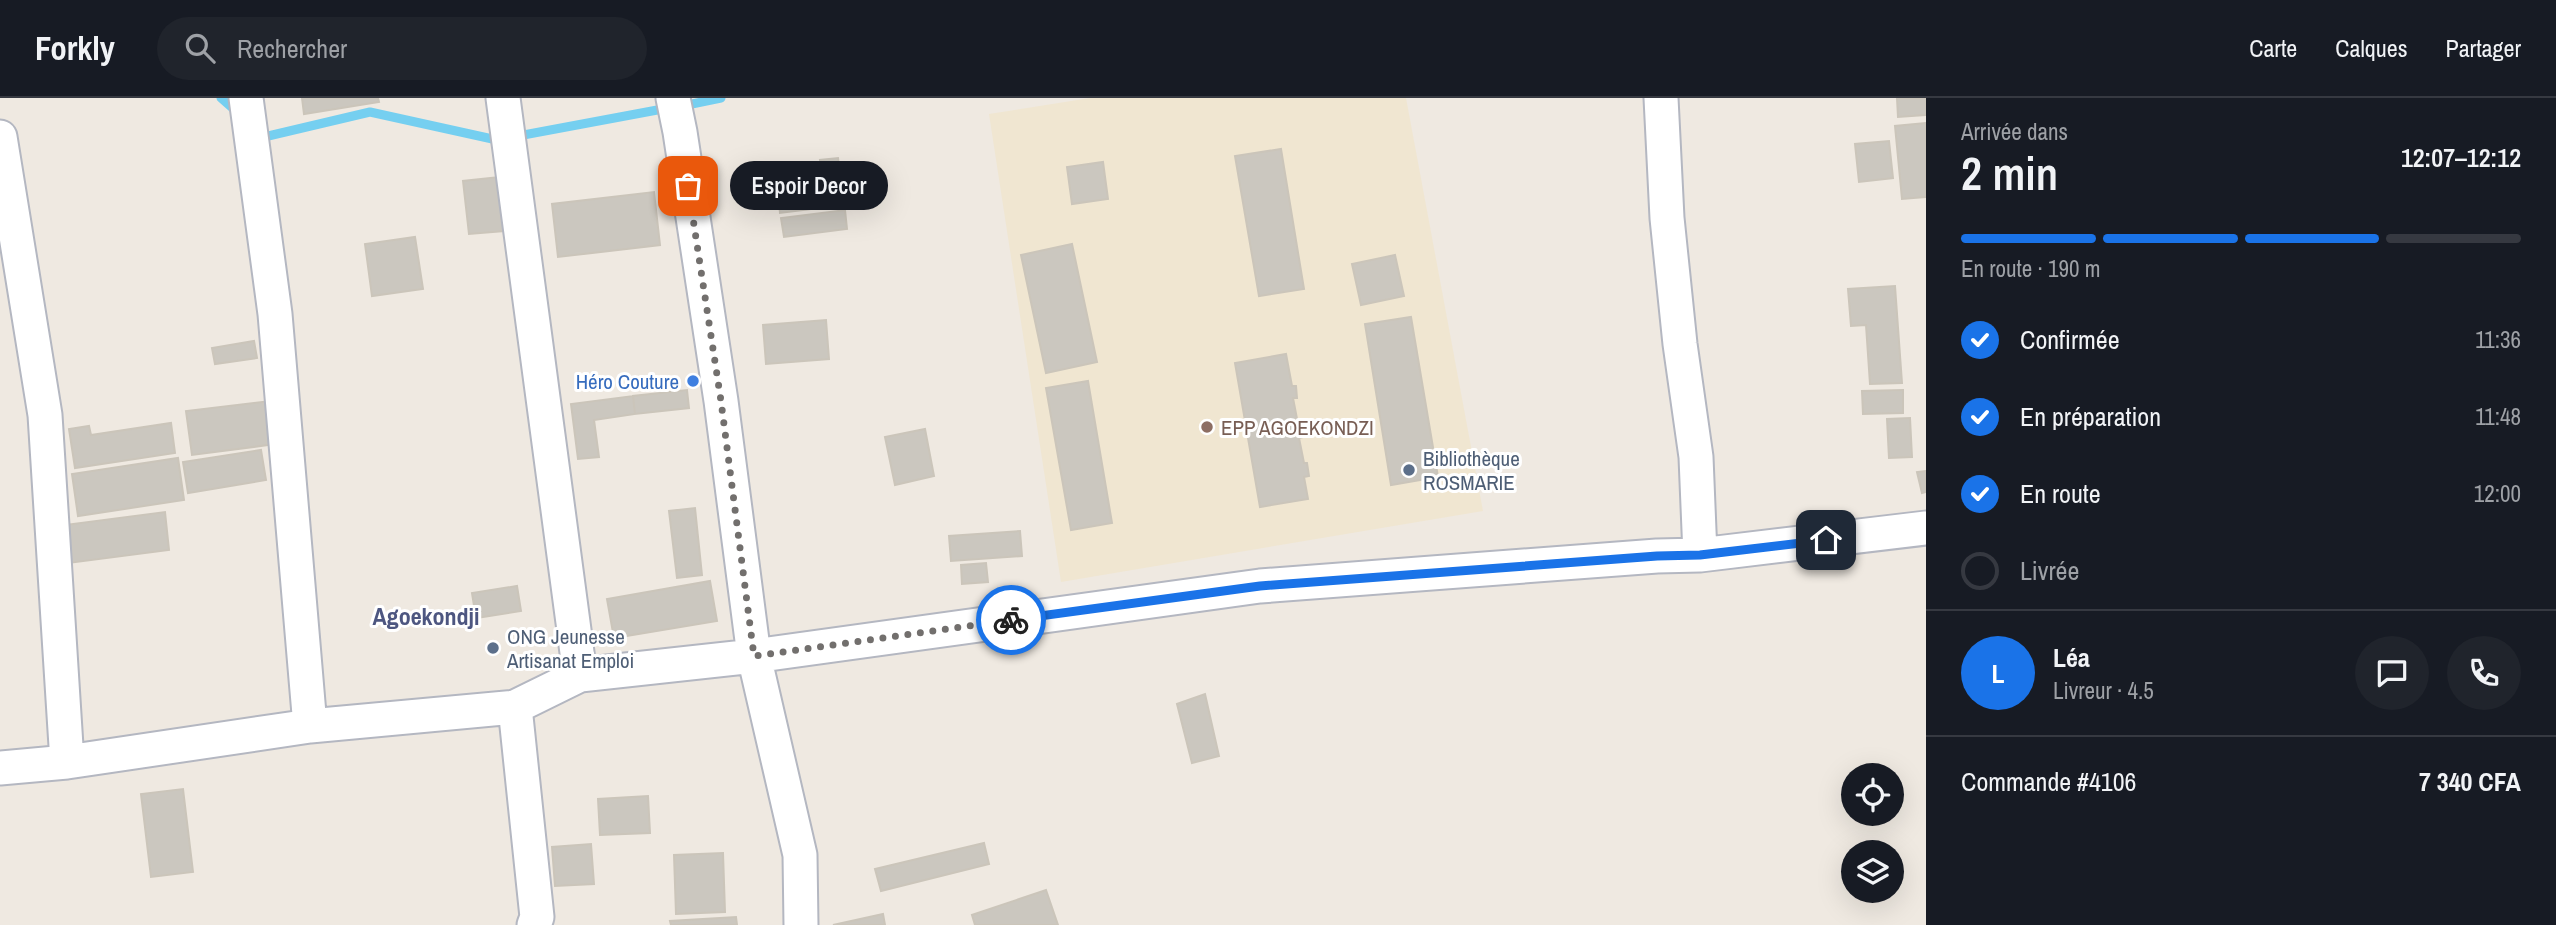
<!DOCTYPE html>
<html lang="fr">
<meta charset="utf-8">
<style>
body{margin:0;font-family:"Archivo Narrow",sans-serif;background:#20242c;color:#f1f3f6;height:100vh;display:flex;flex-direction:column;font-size:26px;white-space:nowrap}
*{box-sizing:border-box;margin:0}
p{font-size:23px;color:#9ea1a6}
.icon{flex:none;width:38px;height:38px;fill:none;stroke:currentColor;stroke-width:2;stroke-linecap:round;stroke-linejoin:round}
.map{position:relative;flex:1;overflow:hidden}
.sheet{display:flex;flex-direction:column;background:#171b24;width:630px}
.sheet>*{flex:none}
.fabs{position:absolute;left:1841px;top:665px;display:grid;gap:14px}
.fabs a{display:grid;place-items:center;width:63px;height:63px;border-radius:50%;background:#171b24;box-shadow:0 7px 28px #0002;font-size:35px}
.pin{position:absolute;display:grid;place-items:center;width:60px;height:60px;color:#fff;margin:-30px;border-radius:14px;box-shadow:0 4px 10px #0006}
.courier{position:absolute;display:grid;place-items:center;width:70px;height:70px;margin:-35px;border:5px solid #1a73e8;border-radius:50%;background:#fff;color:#222;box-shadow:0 2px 9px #0007}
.bubble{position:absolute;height:49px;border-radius:24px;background:#171b24;box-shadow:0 7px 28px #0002;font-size:23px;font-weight:600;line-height:49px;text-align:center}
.head em{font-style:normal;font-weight:600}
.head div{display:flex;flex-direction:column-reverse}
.head{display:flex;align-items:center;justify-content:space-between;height:119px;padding:0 35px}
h1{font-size:46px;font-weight:600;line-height:52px}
.bar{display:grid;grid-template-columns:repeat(4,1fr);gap:10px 7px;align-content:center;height:84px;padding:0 35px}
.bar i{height:9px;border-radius:5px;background:#363941}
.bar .current{background:#1a73e8}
.bar p{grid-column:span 4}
.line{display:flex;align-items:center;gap:18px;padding:0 35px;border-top:2px solid #363941}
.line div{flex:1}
.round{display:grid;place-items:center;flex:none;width:74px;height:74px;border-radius:37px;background:#20242c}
ol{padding:0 35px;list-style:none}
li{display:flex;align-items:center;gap:21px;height:77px}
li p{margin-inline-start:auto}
li .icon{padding:7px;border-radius:50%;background:#1a73e8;color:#fff;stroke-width:4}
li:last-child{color:#9ea1a6}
li i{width:38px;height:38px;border:4px solid #363941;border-radius:50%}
header{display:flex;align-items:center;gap:42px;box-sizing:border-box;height:98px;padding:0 35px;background:#171b24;border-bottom:2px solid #363941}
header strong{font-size:33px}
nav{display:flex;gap:38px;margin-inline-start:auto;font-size:24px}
.search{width:490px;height:63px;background:#20242c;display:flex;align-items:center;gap:18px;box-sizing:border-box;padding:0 24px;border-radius:38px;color:#9ea1a6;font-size:26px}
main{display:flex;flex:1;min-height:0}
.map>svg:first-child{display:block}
.education{fill:#f0e6d1}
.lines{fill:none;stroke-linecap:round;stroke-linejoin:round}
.stream{stroke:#75cff0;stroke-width:9}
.building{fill:#cbc7bf;stroke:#cbc5ba;stroke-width:2}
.minor-casing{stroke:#b4b7c1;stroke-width:37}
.minor{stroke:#fff;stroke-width:33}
.done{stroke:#726f6d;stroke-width:7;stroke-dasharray:0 12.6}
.route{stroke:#1a73e8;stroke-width:9}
.shop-dot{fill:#3f7fe0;stroke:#fff;stroke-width:2.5}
.education-dot{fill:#8d6e63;stroke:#fff;stroke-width:2.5}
.service-dot{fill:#5c6f8a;stroke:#fff;stroke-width:2.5}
.labels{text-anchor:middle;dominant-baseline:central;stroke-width:6;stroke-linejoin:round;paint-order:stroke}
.shop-label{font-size:21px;fill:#366cbe;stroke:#fff;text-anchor:end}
.education-label{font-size:21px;fill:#785e54;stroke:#fff;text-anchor:start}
.service-label{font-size:21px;fill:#4e5e75;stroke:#fff;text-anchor:start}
.quarter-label{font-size:24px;font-weight:bold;fill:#4d5680;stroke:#fff}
</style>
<header>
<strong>Forkly</strong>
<div class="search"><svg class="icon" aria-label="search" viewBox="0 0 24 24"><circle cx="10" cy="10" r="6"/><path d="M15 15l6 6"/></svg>Rechercher</div>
<nav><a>Carte</a><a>Calques</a><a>Partager</a></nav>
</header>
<main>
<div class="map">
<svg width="1926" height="827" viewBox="0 0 1926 827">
<rect width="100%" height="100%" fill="#efe9e1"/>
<!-- education -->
<path class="education" d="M1090,0H1406L1483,413L1061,484L989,16Z"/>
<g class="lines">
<!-- stream -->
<path class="stream" d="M221,0L238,15
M682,8L721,0
M259,34L264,39L370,14L497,42L668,10"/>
</g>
<!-- building -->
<path class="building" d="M302,0H378L379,4L304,16Z
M1897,0H1926V17L1898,19Z
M1926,25V99L1902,101L1895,28Z
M1889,43L1893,80L1859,84L1855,46Z
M1281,51L1304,191L1259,198L1235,58Z
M838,60L844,107L780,115L778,94L823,88L820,62Z
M1103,64L1108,101L1072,106L1067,69Z
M499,79L504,133L469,136L463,83Z
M654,94L660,147L558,159L552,106Z
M845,112L847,131L784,139L781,120Z
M415,139L423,191L372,198L365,146Z
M1072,146L1097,264L1046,275L1021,157Z
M1395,157L1404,198L1361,207L1352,166Z
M1895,188L1902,285L1870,286L1866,227L1851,228L1848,191Z
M1411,219L1438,379L1391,387L1365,226Z
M826,222L829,261L766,266L763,227Z
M254,243L257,260L215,266L212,250Z
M1286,256L1292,288H1296L1297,300H1293L1298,326L1300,325L1303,339L1299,340L1304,365H1307L1309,378L1304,379L1308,401L1260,409L1235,265Z
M1088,283L1112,425L1071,432L1046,290Z
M687,292L689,310L635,316L633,298Z
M1903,292V315L1863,316L1862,293Z
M633,298L635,316L594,322L599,359L578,361L571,306Z
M270,303L276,346L192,357L186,313Z
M1910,320L1912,359L1889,360L1887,321Z
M171,325L175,355L75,370L69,331L89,328L91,337Z
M925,331L934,378L895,387L885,339Z
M261,352L266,382L188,395L183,364Z
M178,360L184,402L78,418L72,376Z
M1926,373V394L1922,395L1917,374Z
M695,410L702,477L677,480L669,413Z
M165,414L169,452L61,466L57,428Z
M1020,433L1022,458L951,463L949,438Z
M986,465L988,484L962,486L961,467Z
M710,483L717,523L614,540L607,501Z
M517,488L521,513L476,520L472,495Z
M1205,596L1219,658L1192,665L1177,606Z
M183,691L193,774L151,779L141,696Z
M648,698L650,735L600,737L598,701Z
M984,745L989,766L881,793L875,771Z
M591,746L594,786L555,788L552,749Z
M723,755L725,814L676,816L674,757Z
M1046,792L1058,827H975L972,817Z
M883,816L885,827H833Z
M736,819L737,827H671L670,823Z"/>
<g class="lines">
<defs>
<path id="minor" d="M246,0L275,216L310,628
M503,0L580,577
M673,0L680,34L721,303L754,558L800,757L801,827
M1661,0L1667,120L1680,246L1696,359L1700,457
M0,39L45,317L67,664
M515,609L537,819L534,827
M0,670L67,664L310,628L515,609L580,577L754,558L1260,488L1657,458L1700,457L1926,430"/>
</defs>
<!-- minor casing -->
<use href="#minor" class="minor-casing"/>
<!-- minor -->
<use href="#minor" class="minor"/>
</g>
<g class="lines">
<!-- done -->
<path class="done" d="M688,88L721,303L754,558L1011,522"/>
<!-- route -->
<path class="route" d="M1011,522L1260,488L1657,458L1700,457L1826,442"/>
</g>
<!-- markers -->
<circle class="shop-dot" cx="693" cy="283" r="7"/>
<circle class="education-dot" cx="1207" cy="329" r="7"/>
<g class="service-dot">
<circle cx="1409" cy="372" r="7"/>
<circle cx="493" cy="550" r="7"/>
</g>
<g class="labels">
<!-- shop labels -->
<g class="shop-label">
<text x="679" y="283">Héro Couture</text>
</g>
<!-- education labels -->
<g class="education-label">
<text x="1221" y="329">EPP AGOEKONDZI</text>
</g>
<!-- service labels -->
<g class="service-label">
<text x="1423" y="360">Bibliothèque<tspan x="1423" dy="24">ROSMARIE</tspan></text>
<text x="507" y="538">ONG Jeunesse<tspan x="507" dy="24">Artisanat Emploi</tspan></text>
</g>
<!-- quarter labels -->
<g class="quarter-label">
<text x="426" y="518">Agoekondji</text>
</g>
</g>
</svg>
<div class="fabs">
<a><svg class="icon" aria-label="locate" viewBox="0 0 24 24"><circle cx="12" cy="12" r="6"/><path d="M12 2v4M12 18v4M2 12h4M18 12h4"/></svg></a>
<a><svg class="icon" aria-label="layers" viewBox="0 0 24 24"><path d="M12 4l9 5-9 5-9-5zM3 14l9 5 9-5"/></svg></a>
</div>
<div class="pin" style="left:688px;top:88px;background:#ea580c"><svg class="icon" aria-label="bag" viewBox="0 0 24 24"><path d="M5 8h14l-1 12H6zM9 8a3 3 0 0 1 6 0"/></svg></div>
<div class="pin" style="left:1826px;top:442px;background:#1f2937"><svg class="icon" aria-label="home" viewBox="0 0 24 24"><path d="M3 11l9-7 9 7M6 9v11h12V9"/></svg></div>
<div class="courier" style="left:1011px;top:522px"><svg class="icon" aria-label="bike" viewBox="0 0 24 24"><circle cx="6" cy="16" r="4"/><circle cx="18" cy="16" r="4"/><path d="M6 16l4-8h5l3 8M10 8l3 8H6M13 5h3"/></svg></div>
<div class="bubble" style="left:730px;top:63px;width:158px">Espoir Decor</div>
</div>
<section class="sheet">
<div class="head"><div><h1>2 min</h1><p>Arrivée dans</p></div><em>12:07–12:12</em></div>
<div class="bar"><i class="current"></i><i class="current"></i><i class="current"></i><i></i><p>En route · 190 m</p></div>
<ol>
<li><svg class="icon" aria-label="check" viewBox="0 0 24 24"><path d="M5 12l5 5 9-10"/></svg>Confirmée<p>11:36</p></li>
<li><svg class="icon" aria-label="check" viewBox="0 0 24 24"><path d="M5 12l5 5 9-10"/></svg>En préparation<p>11:48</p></li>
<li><svg class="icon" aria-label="check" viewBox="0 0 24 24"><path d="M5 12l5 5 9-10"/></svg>En route<p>12:00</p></li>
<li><i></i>Livrée</li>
</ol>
<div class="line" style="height:126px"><b class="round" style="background:#1a73e8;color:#fff">L</b><div><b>Léa</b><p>Livreur · 4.5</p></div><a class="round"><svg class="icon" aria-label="chat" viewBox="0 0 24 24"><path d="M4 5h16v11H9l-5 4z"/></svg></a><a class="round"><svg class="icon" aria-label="phone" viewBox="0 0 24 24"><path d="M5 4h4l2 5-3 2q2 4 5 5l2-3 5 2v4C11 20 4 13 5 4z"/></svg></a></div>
<div class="line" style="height:91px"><div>Commande #4106</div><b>7 340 CFA</b></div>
</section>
</main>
